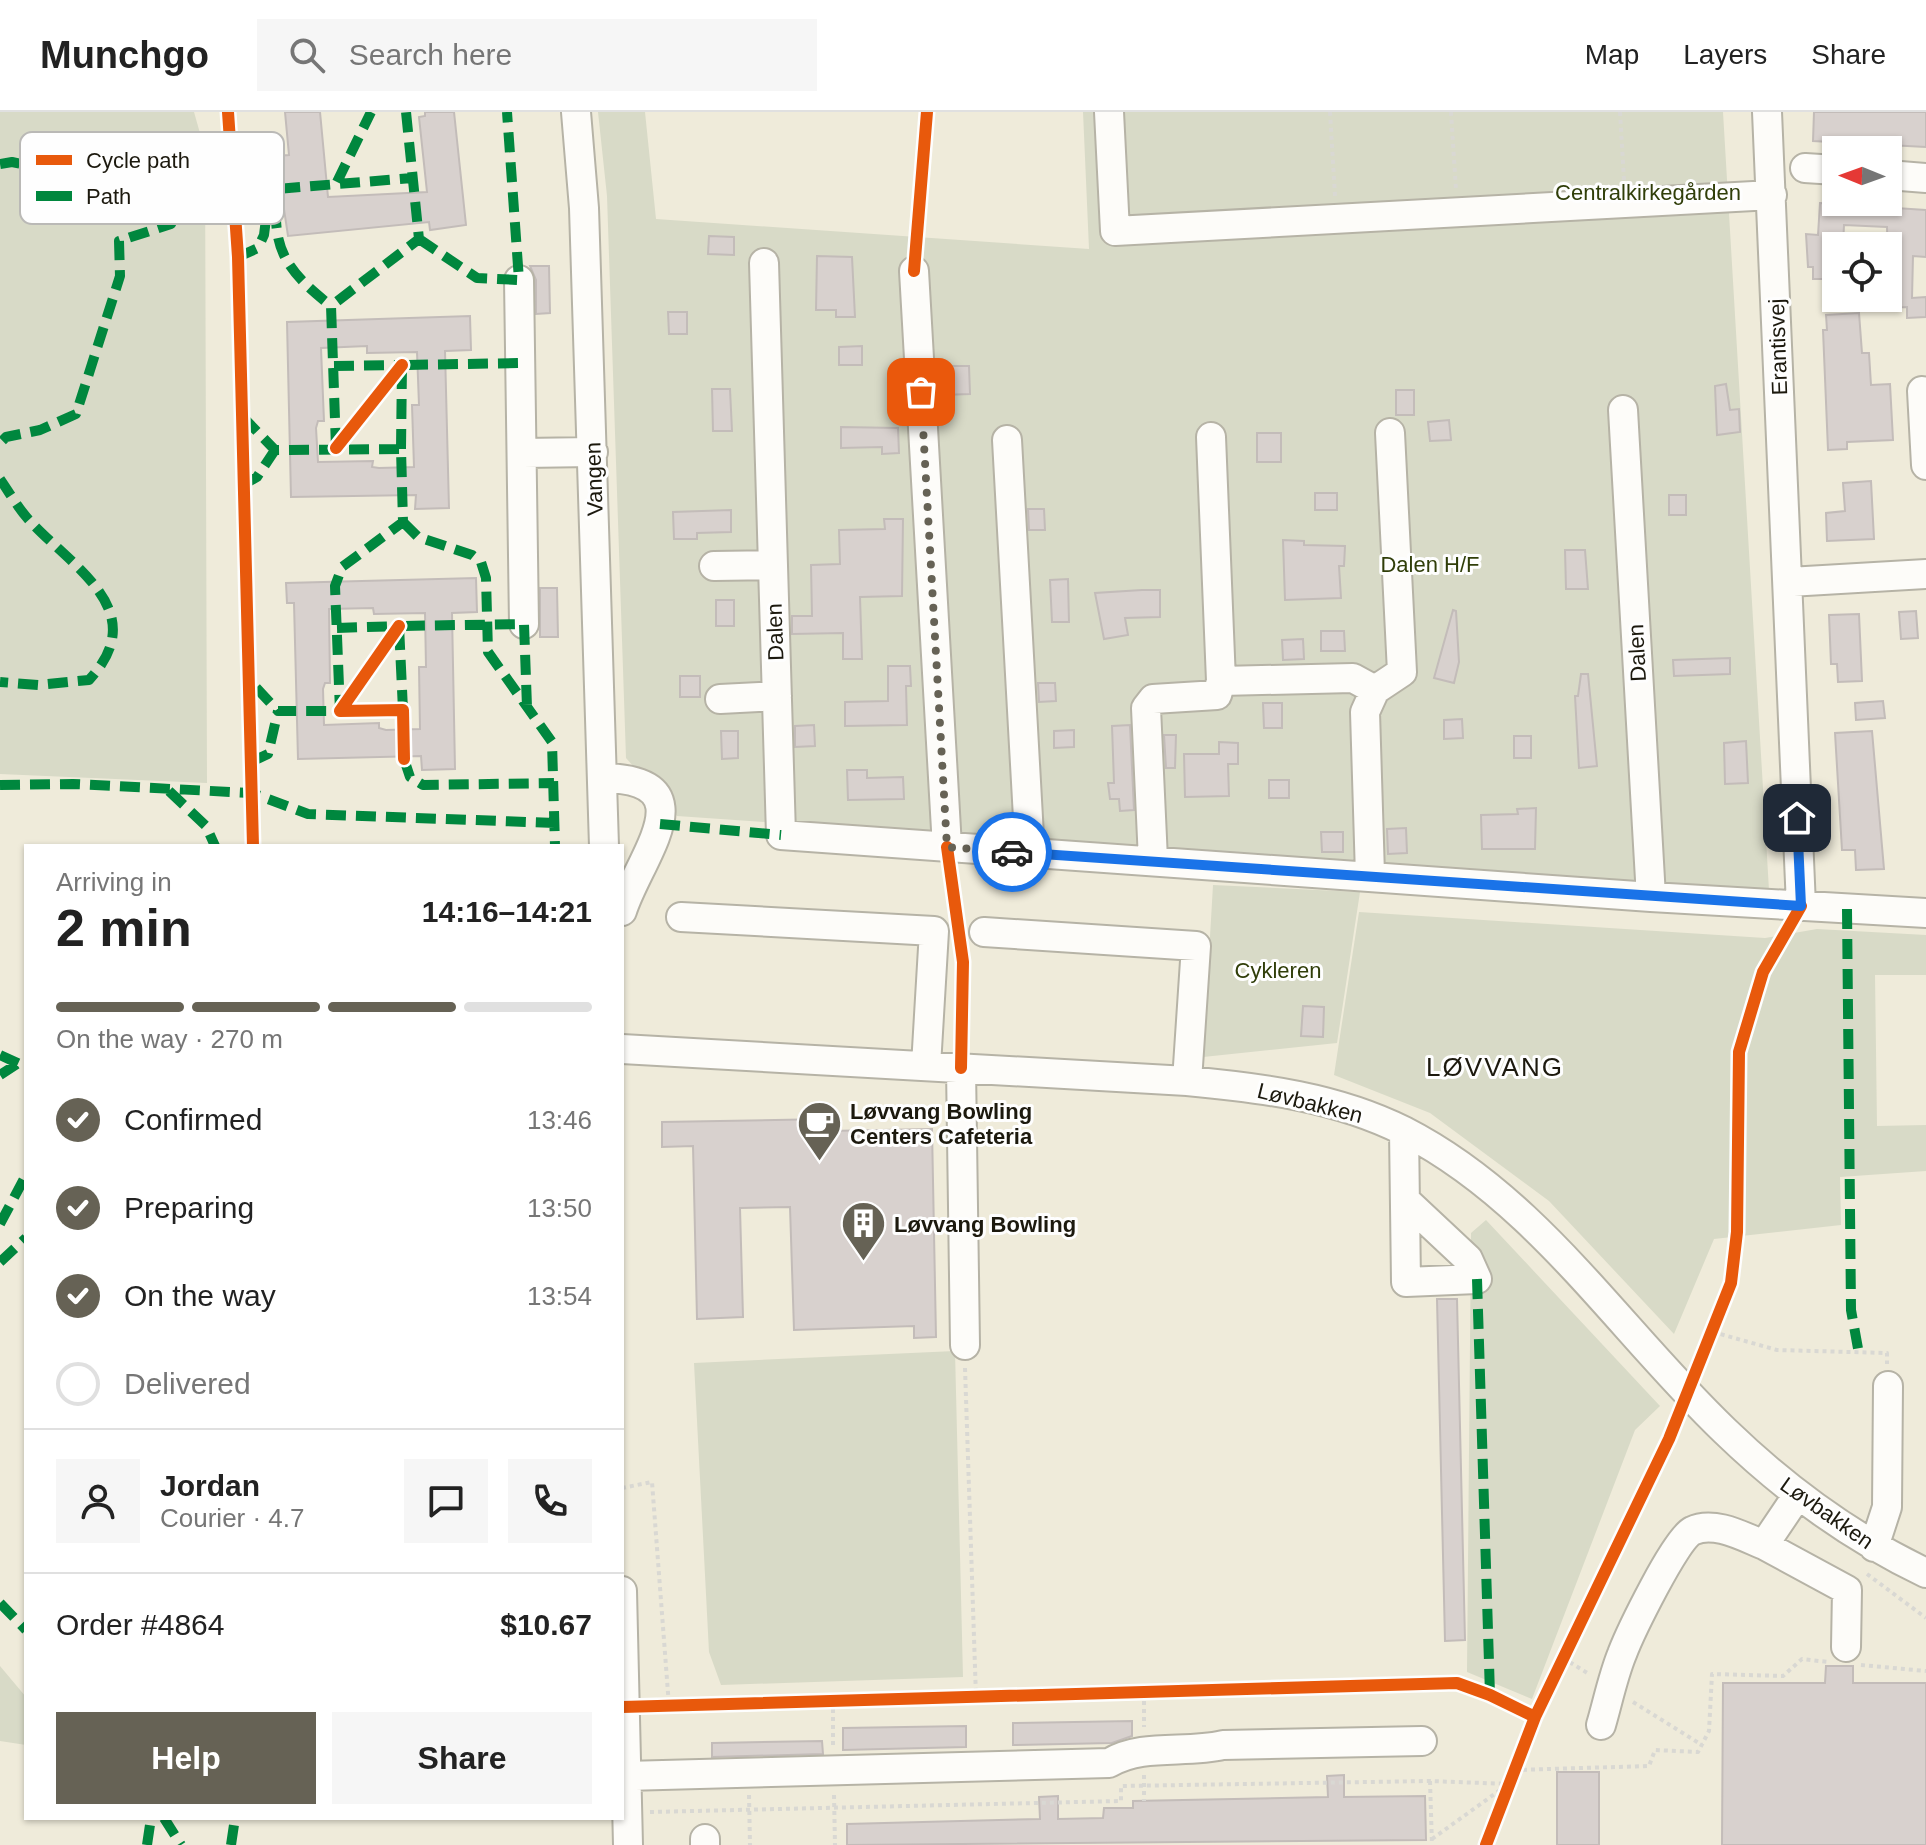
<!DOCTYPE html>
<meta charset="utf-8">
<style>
body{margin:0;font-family:Arial,sans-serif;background:#f6f6f6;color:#222;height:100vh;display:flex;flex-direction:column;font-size:30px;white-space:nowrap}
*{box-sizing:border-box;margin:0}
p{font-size:26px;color:#767676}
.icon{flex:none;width:44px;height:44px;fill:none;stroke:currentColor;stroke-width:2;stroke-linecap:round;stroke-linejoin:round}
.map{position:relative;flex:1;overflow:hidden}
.panel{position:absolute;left:24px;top:732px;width:600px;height:976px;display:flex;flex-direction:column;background:#fff;border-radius:0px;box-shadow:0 2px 6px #0004}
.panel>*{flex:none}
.needle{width:52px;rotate:271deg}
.fabs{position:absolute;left:1822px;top:24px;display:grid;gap:16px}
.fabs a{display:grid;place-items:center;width:80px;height:80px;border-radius:0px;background:#fff;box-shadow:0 2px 6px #0004;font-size:40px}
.pin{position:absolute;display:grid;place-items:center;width:68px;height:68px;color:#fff;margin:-34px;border-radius:16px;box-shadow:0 4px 12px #0006}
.courier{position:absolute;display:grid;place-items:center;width:80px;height:80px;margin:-40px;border:6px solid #1a73e8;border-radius:50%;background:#fff;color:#222;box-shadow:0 2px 10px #0007}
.head em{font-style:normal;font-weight:700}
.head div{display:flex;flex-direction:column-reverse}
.head{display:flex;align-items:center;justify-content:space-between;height:136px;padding:0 32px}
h1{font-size:52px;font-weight:700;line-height:60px}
.bar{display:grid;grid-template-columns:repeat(4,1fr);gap:12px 8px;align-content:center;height:96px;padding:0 32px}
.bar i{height:10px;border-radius:6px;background:#e0e0e0}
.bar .active{background:#666255}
.bar p{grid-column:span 4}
.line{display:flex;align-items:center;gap:20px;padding:0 32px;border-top:2px solid #e0e0e0}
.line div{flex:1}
.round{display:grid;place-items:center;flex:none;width:84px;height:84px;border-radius:0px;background:#f6f6f6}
ol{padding:0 32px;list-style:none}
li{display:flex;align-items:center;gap:24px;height:88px}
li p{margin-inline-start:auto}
li .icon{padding:8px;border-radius:50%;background:#666255;color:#fff;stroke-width:4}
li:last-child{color:#767676}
li i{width:44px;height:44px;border:4px solid #e0e0e0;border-radius:50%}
.cta{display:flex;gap:16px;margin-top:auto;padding:16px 32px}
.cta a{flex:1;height:92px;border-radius:0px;background:#666255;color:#fff;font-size:32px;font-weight:700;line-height:92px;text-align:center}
.cta a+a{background:#f6f6f6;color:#222}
header{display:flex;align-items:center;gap:48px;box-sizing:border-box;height:112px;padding:0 40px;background:#fff;border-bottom:2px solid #e0e0e0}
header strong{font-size:38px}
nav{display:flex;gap:44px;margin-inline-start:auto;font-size:28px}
.search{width:560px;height:72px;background:#f6f6f6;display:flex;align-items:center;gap:20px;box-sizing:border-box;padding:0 28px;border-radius:0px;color:#767676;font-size:30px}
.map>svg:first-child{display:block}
.green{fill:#d8dac7}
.building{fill:#d8d1ce;stroke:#c3bcb9;stroke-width:2;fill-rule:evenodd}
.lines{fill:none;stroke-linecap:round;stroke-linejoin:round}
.minor-casing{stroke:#b6b3a6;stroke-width:32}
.path{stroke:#d9d8d3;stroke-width:4;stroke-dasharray:4 4;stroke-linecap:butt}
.minor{stroke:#fdfcf9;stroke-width:28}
.quiet{stroke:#00873e;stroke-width:10;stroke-dasharray:20 10;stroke-linecap:butt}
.cycleway-casing{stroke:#fefefe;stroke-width:17}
.cycleway{stroke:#e8590c;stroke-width:12}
.done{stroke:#666255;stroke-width:8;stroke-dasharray:0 14.4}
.route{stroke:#1a73e8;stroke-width:10}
.labels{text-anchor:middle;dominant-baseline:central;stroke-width:6;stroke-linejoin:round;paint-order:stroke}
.park-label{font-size:22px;fill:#303e09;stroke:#fefefe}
.street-label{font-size:22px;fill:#1c190e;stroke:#fefefe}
.poi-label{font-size:22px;font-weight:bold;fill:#1c190e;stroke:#fefefe;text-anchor:start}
.quarter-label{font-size:26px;letter-spacing:2px;fill:#1c190e;stroke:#fefefe}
.key{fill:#fefefe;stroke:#bab9b6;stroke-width:2}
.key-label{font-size:22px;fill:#1c190e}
</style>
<header>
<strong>Munchgo</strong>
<div class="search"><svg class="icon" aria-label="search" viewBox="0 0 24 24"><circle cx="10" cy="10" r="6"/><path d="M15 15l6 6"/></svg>Search here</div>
<nav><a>Map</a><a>Layers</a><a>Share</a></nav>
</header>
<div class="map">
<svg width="1926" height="1733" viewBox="0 0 1926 1733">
<rect width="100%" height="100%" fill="#efebda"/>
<!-- green -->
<path class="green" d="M0,0H194L205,39L207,671L0,662Z
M598,0H645L656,107L1089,137L1083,0H1723L1769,778L677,704L626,646L607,84Z
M1213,773L1360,780L1337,931L1203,945Z
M1359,800L1765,826L1817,817L1926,823V863H1875L1877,1014L1926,1013V1059L1840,1065L1841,1113L1714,1127L1674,1222L1549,1089L1430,1001L1334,963Z
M1486,1108L1660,1294L1635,1318L1532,1587L1467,1560L1471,1121Z
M955,1239L963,1565L721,1573L709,1540L694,1251Z
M0,1554L26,1585V1633L0,1629Z"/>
<!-- building -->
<path class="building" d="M285,0H320L328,85L427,80L419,5L425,4V0H454L466,113L430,118L429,110L288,124L276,44L289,43Z
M1814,0H1926V35L1813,29Z
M1820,91L1926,98V145L1913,144L1912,186L1926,185V205L1907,206V195L1889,196L1887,115L1844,113L1843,134H1836V167H1813V155H1808L1806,122L1818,123Z
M709,124L734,125V143L708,142Z
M817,144L852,145L855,205H836V198H816Z
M530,154H549L550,201L536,202V168Z
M668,200H687V222H669Z
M1859,201L1862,241H1869L1871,273L1890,272L1893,328L1847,330V337L1828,338L1823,218H1827L1826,203Z
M470,204L471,238L445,239L449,396L415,397L416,383L291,385L287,210ZM367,234V241L417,240L419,293H412L414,355L379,356L372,355L373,349L318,350L316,316L318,309H324L321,236Z
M862,234V253H839V235Z
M941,254H969L970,282L942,283Z
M1726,272L1730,298L1739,297L1740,320L1717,323L1715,274Z
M712,277H730L732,319H713Z
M1396,278H1414V303H1396Z
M1449,308L1451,328L1430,329L1428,310Z
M841,315L898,316L899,341L882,342V335L841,336Z
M1257,321H1281V350H1257Z
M1871,369L1874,427L1827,429L1826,401L1845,399L1843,371Z
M1315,381H1337V398H1315Z
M1669,383H1686V403H1669Z
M1028,397H1044L1045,418H1029Z
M731,398V420L697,421V427H674L673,400Z
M884,407H903L902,484L860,485L862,547H843V521L792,522V504H812L811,453L840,452L839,418L885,417Z
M1283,428L1304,429V433L1345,434L1344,454H1339L1341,486L1285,488Z
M1565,438H1585L1588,477H1566Z
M476,466L477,500L452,501L455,657L422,658L421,644L298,647L294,491H287L286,471ZM373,496L374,502L425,501L426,555H419L420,617L386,618L379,616V611L324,613L323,577L325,571H330L329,497Z
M1068,467L1069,510H1052L1050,468Z
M540,476H557L558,525H540Z
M1142,478H1160V505L1125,506L1128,523L1104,527L1095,481Z
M716,488H734V514H716Z
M1453,498L1456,499L1459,550L1454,571L1434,566Z
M1916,499L1918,526L1901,527L1899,500Z
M1859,502L1862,569L1838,570L1837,552H1831L1829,503Z
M1321,519H1344L1345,539H1321Z
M1303,527L1304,547L1283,548L1282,528Z
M1730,546V562L1674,564L1673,548Z
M888,554H910L911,574H906L907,613L845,614V590L888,589Z
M1581,562H1588L1597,654L1579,656L1575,584H1578Z
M680,564H700V585H680Z
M1038,571H1055L1056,589L1039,590Z
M1883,589L1885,606L1856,608L1855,591Z
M1263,591H1282V616H1264Z
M1462,607L1463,626L1444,627V608Z
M814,613L815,634L795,635V614Z
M1130,613L1134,698L1120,699L1119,687H1110L1108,671H1114L1112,614Z
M1074,618V635L1054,636V619Z
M721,619H738V646L722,647Z
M1872,619L1884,757L1856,758L1855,738H1842L1835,621Z
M1164,623H1176L1175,656H1166Z
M1514,624H1531V646H1514Z
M1746,629L1748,671L1725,672L1724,631Z
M1219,630L1238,631V652H1228L1229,684L1185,685L1184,642H1219Z
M847,658H867V666L903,665L904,687L848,688Z
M1269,668H1289V686H1269Z
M1536,696L1535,737H1482L1481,703L1518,702L1517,697Z
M1406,716L1407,741L1388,742L1387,717Z
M1321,720H1343V740H1322Z
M1303,894L1324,895L1323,925L1301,924Z
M827,1007L828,1019L932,1017L936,1225L914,1226V1214L794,1218L790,1095L740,1096L743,1205L697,1207L693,1034L662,1035V1010Z
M1437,1187H1457L1465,1528L1445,1529Z
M1826,1554H1853V1571H1926V1733H1722L1723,1571H1825Z
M1132,1609V1624L1112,1631L1013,1633V1611Z
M966,1614V1635L843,1638V1616Z
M822,1629L823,1642L712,1645V1631Z
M1557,1660H1599V1733H1557Z
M1344,1663V1685L1425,1684L1426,1728L847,1733V1712L1040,1707L1039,1685L1058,1684V1707L1103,1706L1104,1696H1133V1689L1328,1685L1327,1664Z"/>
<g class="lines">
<defs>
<path id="minor" d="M576,0L584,96L604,734
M1109,0L1115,119L1772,83
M1767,0L1801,794
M1805,56L1836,58
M1888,63L1926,66
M764,151L781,723L1651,785L1926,801
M914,159L947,735
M519,168L524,512
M1922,279L1926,353
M1623,298L1651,785
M1007,328L1030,742
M523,341L593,340
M714,454L773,453
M1789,470L1926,462
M1221,569L1353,566L1375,578L1402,560L1390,321
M720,587L777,584
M602,666C710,667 639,745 622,799
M1153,748L1146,596L1153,587L1217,583L1221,569L1211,325
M1370,763L1365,600L1375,578
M681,805L934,819L926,954
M984,820L1196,834L1187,969
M622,937L1187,969C1262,976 1336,985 1404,1019C1537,1087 1619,1218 1725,1319C1785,1377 1850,1425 1926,1461
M961,956L965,1233
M1404,1019L1406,1170L1477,1167L1468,1147L1405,1088
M1797,1384L1764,1433L1847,1478L1846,1535
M1874,1435L1887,1395L1888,1274
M622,1479L628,1733
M1601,1613C1608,1589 1613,1564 1622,1542C1630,1521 1676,1426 1692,1419C1714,1408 1744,1425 1764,1433
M626,1664L1109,1651C1143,1631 1185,1642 1223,1633L1422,1629
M705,1727V1733"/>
</defs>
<!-- minor casing -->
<use href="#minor" class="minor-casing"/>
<!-- path -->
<path class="path" d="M1330,0L1335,84
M1451,0L1456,78
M1620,0L1624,68
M1713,1220L1777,1238L1887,1241V1252
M965,1256L976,1585
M622,1376L652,1370L669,1594
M1867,1462L1926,1506
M1563,1546L1589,1562
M1861,1553L1926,1559
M1144,1581V1615
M833,1589V1635
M1633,1590L1702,1633
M1515,1658L1649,1654L1655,1638L1698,1640L1709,1619L1712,1562L1783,1564L1802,1547L1828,1550
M1144,1663V1689
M1430,1669L1432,1733
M749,1683L750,1733
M834,1683L835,1733
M650,1700L1121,1689V1674L1430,1669L1509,1672
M1432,1727L1507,1673"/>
<!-- minor -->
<use href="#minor" class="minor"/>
<!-- quiet -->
<path class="quiet" d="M233,46L276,77
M0,52L12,50L61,60L111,53L136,45L172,47L186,82L171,112L119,129L120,164L76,302L40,318L6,325L0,331
M337,70L371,0
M276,96C274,145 295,165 331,194
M419,127L477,166L519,168L507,0
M238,145L258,136L264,123L269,83L276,77L412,66
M334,254L402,253
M243,305L275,338L401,337L403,410L342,455L335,474L340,599H278L248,567
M336,336L331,194L419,127L406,0
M401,337L402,253L521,251
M0,367C9,380 18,396 29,408C73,456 153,499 89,568L38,573L0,570
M243,373L257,365L275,338
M403,410L418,425L472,443L481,450L486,466L488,540L552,630L555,734
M337,516L399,514
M403,598L399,514L524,512L527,595
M404,647L410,665L423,673L554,671
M251,650L268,642L278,599
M0,673L73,672L252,681L308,702L555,711
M169,679L206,714L215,734
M660,712L781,723
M1847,797L1851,1198L1859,1242
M0,943L26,955
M0,963L17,952
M0,1112L26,1063
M0,1150L26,1126
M1477,1167L1490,1583
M0,1491L26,1518
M164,1706L181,1733
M147,1733L151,1706
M231,1733L235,1706"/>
<defs>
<path id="cycleway" d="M228,0L238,145L253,734
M914,159L927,0
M336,336L402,253
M340,599L403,598L404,647
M340,599L399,514
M947,735L963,850L961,956
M622,1595L1457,1571L1490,1583L1535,1605
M1486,1733L1535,1605L1669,1327L1731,1171L1737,1120L1739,940L1763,860L1801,794"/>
</defs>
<!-- cycleway casing -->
<use href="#cycleway" class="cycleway-casing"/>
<!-- cycleway -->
<use href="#cycleway" class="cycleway"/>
</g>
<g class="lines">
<!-- done -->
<path class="done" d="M921,280L947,735L1012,740"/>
<!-- route -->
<path class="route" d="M1012,740L1801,794L1797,706"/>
</g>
<!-- icons -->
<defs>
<symbol id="cafe-pin" viewBox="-11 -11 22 30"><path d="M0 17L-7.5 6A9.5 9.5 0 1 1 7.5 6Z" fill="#666255" stroke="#fefefe"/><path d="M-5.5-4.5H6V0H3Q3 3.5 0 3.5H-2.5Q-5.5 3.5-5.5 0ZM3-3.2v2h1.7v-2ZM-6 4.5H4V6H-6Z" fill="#fff"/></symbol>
<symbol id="building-pin" viewBox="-11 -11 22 30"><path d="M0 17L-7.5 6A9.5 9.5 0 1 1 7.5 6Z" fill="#666255" stroke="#fefefe"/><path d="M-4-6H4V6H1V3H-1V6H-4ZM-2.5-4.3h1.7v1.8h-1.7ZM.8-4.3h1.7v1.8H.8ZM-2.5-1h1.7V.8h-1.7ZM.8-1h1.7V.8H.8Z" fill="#fff"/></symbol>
</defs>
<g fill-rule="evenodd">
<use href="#cafe-pin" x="794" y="986" width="51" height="69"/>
<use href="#building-pin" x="838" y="1086" width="51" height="69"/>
</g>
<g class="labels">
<!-- park labels -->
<g class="park-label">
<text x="1648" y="80">Centralkirkegården</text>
<text x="1430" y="452">Dalen H/F</text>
<text x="1278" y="858">Cykleren</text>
</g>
<!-- street labels -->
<g class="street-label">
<text transform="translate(1778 235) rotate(-92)">Erantisvej</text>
<text transform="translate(594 367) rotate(-92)">Vangen</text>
<text transform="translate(775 520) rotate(-92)">Dalen</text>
<text transform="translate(1637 541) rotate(-93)">Dalen</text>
<text transform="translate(1310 991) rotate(14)">Løvbakken</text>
<text transform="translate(1827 1401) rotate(35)">Løvbakken</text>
</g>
<!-- poi labels -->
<g class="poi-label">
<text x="850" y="999">Løvvang Bowling<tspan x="850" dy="25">Centers Cafeteria</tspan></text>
<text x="894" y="1112">Løvvang Bowling</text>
</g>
<!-- quarter labels -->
<g class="quarter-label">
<text x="1495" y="955">LØVVANG</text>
</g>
</g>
<!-- legend -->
<rect x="20" y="20" width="264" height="92" rx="12" class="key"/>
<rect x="36" y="43" width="36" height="10" fill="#e8590c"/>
<rect x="36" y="79" width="36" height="10" fill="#00873e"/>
<g class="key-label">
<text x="86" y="56">Cycle path</text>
<text x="86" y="92">Path</text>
</g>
</svg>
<div class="fabs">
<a><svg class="needle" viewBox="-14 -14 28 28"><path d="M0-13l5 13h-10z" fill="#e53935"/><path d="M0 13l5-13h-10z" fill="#767676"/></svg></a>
<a><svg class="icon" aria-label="locate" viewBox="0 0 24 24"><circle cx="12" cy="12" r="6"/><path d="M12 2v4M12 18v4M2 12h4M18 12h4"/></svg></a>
</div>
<div class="pin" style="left:921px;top:280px;background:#ea580c"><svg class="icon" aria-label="bag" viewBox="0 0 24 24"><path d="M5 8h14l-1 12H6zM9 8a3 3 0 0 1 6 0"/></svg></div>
<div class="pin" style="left:1797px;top:706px;background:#1f2937"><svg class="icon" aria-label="home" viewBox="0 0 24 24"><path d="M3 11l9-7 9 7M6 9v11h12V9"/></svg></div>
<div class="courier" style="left:1012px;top:740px"><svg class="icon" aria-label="car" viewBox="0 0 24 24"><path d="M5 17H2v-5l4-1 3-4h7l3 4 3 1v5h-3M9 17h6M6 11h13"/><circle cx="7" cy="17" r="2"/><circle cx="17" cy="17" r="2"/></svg></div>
<section class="panel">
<div class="head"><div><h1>2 min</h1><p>Arriving in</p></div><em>14:16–14:21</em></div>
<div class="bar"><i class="active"></i><i class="active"></i><i class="active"></i><i></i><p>On the way · 270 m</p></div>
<ol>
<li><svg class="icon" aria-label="check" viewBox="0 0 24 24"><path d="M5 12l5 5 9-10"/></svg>Confirmed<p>13:46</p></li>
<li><svg class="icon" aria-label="check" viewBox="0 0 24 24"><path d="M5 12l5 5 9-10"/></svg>Preparing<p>13:50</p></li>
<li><svg class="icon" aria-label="check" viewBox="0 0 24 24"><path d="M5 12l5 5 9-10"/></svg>On the way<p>13:54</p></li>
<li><i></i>Delivered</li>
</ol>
<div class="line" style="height:144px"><a class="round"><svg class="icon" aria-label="person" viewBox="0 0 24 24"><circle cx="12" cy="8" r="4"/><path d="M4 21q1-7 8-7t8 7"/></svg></a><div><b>Jordan</b><p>Courier · 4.7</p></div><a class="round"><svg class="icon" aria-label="chat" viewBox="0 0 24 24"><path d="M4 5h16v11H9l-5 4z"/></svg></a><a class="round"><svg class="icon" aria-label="phone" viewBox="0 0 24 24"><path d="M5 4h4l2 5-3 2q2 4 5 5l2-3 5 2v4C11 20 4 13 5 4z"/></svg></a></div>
<div class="line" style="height:104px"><div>Order #4864</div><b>$10.67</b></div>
<div class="cta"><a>Help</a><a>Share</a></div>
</section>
</div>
